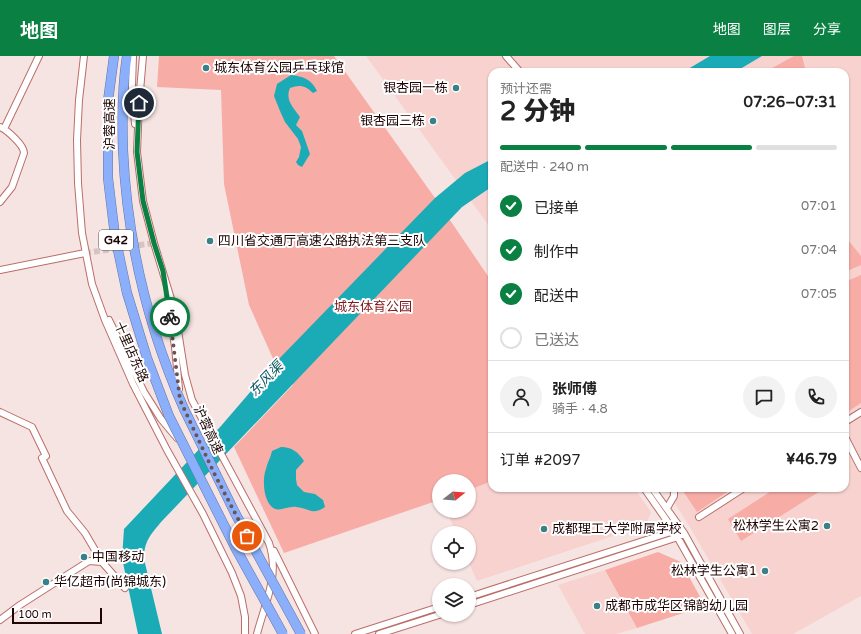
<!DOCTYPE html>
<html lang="zh">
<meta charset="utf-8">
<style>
body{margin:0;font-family:"Varela Round","Noto Sans SC",sans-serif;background:#f2f2f2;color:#222;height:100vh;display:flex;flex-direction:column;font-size:15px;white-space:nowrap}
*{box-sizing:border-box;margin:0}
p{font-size:13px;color:#767676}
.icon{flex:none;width:22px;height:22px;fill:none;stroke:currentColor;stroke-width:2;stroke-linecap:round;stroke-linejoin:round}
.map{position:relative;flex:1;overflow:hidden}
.drawer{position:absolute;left:488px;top:12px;width:361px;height:424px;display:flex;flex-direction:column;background:#fff;border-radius:12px;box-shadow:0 1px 3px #0004}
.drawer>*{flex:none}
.needle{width:26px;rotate:73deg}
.tools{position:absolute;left:432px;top:418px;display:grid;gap:8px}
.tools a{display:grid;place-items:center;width:44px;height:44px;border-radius:50%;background:#fff;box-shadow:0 1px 3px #0004;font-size:20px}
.scale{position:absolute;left:12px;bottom:10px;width:90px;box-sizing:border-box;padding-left:4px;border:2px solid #200505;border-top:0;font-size:11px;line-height:14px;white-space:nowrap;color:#200505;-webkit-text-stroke:3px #fff;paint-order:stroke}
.pin{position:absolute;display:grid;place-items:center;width:34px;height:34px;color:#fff;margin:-17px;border:2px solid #fff;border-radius:50%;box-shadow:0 1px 4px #0007}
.courier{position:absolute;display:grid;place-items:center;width:40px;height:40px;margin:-20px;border:3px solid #0b8043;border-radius:50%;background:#fff;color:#222;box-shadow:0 1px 5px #0007}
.headline em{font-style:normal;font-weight:800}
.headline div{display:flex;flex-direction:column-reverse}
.headline{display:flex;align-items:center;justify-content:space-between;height:68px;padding:0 12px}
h1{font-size:26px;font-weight:800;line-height:30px}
.bar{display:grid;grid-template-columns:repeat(4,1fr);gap:6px 4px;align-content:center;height:48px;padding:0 12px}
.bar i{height:5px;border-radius:3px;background:#e0e0e0}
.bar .on{background:#0b8043}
.bar p{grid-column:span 4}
.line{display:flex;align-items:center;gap:10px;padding:0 12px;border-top:1px solid #e0e0e0}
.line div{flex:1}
.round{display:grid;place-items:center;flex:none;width:42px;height:42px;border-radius:21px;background:#f2f2f2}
ol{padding:0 12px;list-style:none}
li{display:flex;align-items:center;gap:12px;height:44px}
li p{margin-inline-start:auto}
li .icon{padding:4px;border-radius:50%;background:#0b8043;color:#fff;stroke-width:4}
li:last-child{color:#767676}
li i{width:22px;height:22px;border:2px solid #e0e0e0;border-radius:50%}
header{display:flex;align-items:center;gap:24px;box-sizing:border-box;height:56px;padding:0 20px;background:#0b8043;color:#fff}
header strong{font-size:19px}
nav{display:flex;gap:22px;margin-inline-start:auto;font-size:14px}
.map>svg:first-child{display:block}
.built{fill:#f8d2cf}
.green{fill:#f7aca6}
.water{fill:#1babb7}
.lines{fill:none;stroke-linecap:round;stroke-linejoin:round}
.minor-tunnel{stroke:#d6c3c2;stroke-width:6;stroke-dasharray:6 3;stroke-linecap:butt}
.minor-casing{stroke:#ba6e69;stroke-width:8}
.highway-casing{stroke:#6674a4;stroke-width:10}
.minor{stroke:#fff;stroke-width:6}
.highway{stroke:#8baffa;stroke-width:9}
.highway-bridge-casing{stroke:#6674a4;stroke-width:10;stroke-linecap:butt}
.highway-bridge{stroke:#8baffa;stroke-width:9}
.done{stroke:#6b5353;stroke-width:4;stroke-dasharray:0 7.2}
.route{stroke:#0b8043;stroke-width:5}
.poi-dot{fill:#398188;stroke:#fff;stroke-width:1.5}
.labels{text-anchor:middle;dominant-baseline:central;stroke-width:4;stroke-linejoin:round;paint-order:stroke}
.shield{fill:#fff;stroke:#635050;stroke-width:1}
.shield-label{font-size:12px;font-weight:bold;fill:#200505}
.poi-label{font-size:13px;fill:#200505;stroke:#fff;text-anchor:start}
.street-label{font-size:13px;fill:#200505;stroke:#fff}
.park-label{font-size:13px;fill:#7f1a1e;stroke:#fff}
.water-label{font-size:14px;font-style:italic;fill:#0d585f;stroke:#fff}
</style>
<header>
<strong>地图</strong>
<nav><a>地图</a><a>图层</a><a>分享</a></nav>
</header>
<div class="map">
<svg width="861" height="578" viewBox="0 0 861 578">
<rect width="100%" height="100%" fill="#f6e4e3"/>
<!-- built -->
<path class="built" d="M366,0H861V540L793,578H752L688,468L665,432H845V16H492V174Z
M492,425V432H634L651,456L646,469L477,525L469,507V477H456L447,455H469V434Z
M605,514L637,572L616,578H585L558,529Z"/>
<!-- green -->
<path class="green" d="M159,0H334L435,142L492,226V425L469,434V425H439V444L284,497L234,391L293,329L275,307L249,249L224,128L221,34L157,31Z
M794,0H802L806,16H765Z
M845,184H848L861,200V209L845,216Z
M861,219V347L849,355H845V226Z
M681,432H733L697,456Z
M776,432H825L741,485L728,463Z
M658,496L681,506L705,550L637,572L605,514Z"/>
<!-- water -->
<path class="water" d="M710,0H762L735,16H683Z
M291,19C303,20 312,24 317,35L313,37C306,30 300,28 290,32C285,44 293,51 300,61L296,69L302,75L310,98L302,111L298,109L296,106L299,101L301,91L298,83L285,66L280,55L274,40L277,28Z
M492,103V132L487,134L462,151L162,465C151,478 144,485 144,503L162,578H138L122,502L124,473L221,370L275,307L435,142L465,117Z
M281,391C292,391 298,396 304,405L296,414V423L297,429L304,436L315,438L323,444L325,451C312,460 309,452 296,451C289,450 281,455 275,453C263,447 262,423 266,413C267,407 271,401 272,395Z"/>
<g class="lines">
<!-- minor-tunnel -->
<path class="minor-tunnel" d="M85,197L154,187"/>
<defs>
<path id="minor" d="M84,0L79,44L77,84L78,127L82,177L92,228L105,264L133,328L167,394L203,458L232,517L241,540L245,561V578
M133,0L132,30L135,68
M143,0L139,47L137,96L143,145L154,187L175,256L185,319L192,344L269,487C280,519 265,547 257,578
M506,0L520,16
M0,71C7,74 24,89 24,97L12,131L0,146
M4,73L39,0
M0,214L85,197
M168,245L175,291L179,333
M109,264L144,336L161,363L177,382
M0,356L32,371L46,400L42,402L67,455L85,477L102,506L125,532
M845,366L861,356
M845,381L861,412
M644,432L674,475L732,578
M652,432L684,477L740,578
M667,452L674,440V432
M699,461L744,432
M274,495L315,578
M469,541L674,475L680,471
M469,549L678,481L684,477
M0,564L20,549L89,505L102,506
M355,578L439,551
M379,578L439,559"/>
<path id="highway" d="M114,0L108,45V122L115,180L127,237L147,302L169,360
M127,0C122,31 122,63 123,94C127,183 148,272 184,353"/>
</defs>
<!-- minor casing -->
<use href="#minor" class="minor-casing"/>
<!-- highway casing -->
<use href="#highway" class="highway-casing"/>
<!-- minor -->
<use href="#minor" class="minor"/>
<!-- highway -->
<use href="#highway" class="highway"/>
<defs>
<path id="highway-bridge" d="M184,353L235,457L301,578
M169,360L235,491L283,578"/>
</defs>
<!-- highway-bridge casing -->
<use href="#highway-bridge" class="highway-bridge-casing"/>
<!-- highway-bridge -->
<use href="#highway-bridge" class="highway-bridge"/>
</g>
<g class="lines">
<!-- done -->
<path class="done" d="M170,261L180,344L214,417L247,480"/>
<!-- route -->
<path class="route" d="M139,47L137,96L143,145L154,187L163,215L170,261"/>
</g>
<!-- markers -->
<g class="poi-dot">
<circle cx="206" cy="12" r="4"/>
<circle cx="456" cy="32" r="4"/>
<circle cx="433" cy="65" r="4"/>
<circle cx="210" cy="185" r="4"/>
<circle cx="827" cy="470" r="4"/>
<circle cx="544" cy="473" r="4"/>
<circle cx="84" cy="501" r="4"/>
<circle cx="765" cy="515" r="4"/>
<circle cx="46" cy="526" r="4"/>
<circle cx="597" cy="550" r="4"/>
</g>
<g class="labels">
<!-- shield labels -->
<rect class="shield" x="99" y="174" width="34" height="20" rx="3"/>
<g class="shield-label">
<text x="116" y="184">G42</text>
</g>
<!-- poi labels -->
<g class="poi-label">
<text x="214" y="12">城东体育公园乒乓球馆</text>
<text x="448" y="32" text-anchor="end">银杏园一栋</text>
<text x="425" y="65" text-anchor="end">银杏园三栋</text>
<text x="218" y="185">四川省交通厅高速公路执法第三支队</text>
<text x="819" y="470" text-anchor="end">松林学生公寓2</text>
<text x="552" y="473">成都理工大学附属学校</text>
<text x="92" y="501">中国移动</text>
<text x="757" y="515" text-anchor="end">松林学生公寓1</text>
<text x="54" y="526">华亿超市(尚锦城东)</text>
<text x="605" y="550">成都市成华区锦韵幼儿园</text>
</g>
<!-- street labels -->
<g class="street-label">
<text transform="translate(110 68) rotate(-90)">沪蓉高速</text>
<text transform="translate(131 296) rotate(66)">十里店东路</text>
<text transform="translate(208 374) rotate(65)">沪蓉高速</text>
</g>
<!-- park labels -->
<g class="park-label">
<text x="373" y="251">城东体育公园</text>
</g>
<!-- water labels -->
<g class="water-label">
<text transform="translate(266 323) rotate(-46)">东风渠</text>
</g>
</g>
</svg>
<div class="tools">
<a><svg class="needle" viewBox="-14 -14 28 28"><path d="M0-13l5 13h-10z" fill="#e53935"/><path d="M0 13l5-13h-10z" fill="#767676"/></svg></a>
<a><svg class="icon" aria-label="locate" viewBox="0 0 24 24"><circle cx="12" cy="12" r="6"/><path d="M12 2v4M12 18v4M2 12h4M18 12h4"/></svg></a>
<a><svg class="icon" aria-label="layers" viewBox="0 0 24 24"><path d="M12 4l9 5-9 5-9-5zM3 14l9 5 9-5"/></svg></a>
</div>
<div class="scale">100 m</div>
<div class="pin" style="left:247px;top:480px;background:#ea580c"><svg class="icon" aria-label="bag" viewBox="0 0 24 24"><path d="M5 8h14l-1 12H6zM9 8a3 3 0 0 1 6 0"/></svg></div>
<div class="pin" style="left:139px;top:47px;background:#1f2937"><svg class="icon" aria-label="home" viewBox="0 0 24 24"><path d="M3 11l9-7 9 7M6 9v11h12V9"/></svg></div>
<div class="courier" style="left:170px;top:261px"><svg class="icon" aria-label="bike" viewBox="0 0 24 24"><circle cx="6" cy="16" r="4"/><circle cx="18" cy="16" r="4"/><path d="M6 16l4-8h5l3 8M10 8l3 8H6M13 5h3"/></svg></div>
<section class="drawer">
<div class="headline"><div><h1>2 分钟</h1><p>预计还需</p></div><em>07:26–07:31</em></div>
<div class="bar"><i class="on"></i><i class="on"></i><i class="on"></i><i></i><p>配送中 · 240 m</p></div>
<ol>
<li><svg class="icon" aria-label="check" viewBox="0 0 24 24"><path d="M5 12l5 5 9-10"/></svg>已接单<p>07:01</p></li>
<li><svg class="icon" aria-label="check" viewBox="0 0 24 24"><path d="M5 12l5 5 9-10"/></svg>制作中<p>07:04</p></li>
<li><svg class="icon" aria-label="check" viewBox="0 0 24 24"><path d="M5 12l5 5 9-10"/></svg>配送中<p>07:05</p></li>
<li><i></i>已送达</li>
</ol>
<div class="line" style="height:72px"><a class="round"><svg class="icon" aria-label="person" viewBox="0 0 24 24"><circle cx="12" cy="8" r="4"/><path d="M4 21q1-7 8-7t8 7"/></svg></a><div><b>张师傅</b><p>骑手 · 4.8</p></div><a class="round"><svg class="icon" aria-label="chat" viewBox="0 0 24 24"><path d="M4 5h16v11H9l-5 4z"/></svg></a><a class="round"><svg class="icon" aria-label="phone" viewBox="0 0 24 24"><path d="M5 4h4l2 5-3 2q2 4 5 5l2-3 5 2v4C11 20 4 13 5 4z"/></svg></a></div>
<div class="line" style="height:52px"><div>订单 #2097</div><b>¥46.79</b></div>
</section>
</div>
